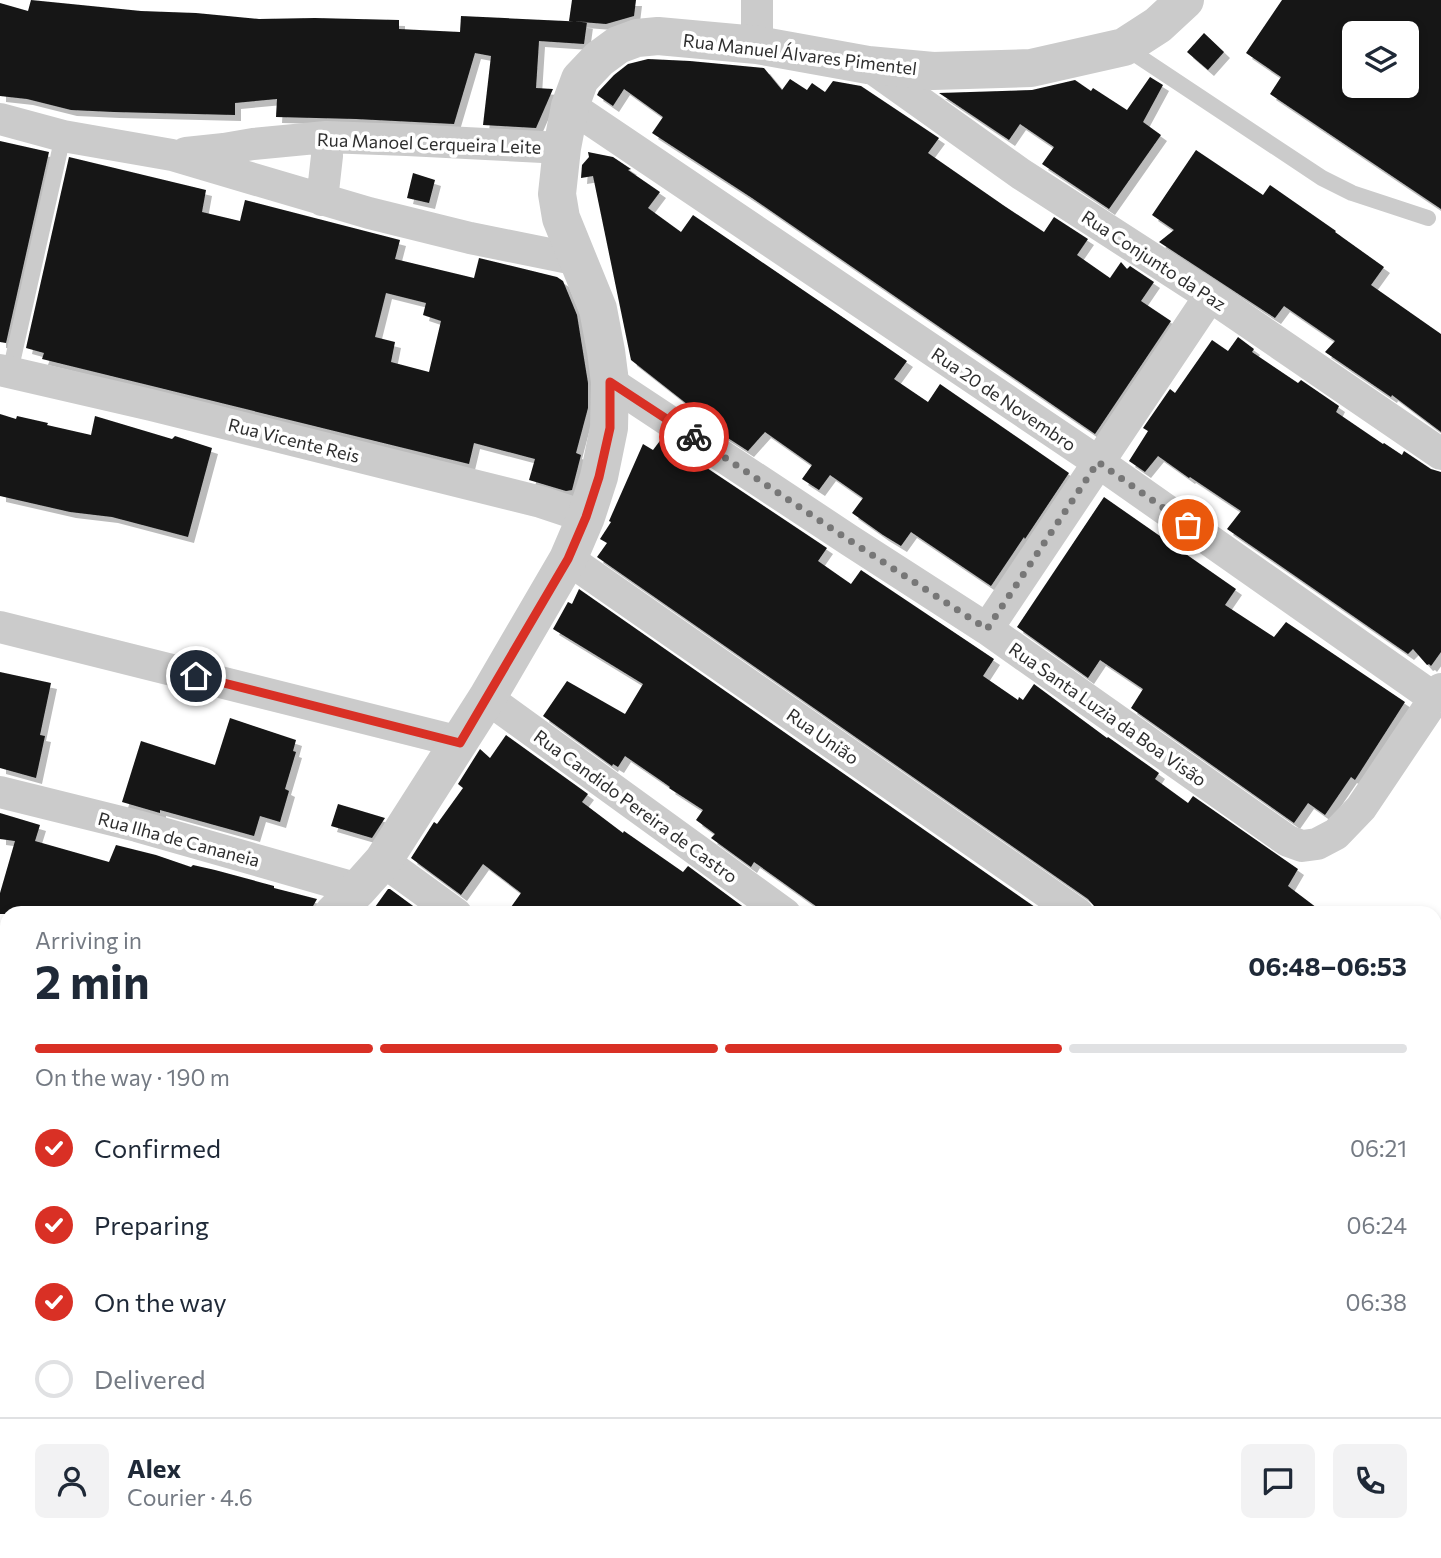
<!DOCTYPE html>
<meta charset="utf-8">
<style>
body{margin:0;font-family:Commissioner,sans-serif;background:#f2f2f3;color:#1f2937;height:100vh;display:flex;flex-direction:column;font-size:26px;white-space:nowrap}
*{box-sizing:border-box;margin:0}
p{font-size:23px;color:#747a83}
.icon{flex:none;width:38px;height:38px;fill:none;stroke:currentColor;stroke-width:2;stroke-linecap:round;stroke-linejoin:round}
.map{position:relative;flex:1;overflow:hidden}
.panel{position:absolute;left:0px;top:906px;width:1442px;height:653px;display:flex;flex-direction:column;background:#fff;border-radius:21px 21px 0 0;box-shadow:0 4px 10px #0003}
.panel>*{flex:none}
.controls{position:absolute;left:1342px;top:21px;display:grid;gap:14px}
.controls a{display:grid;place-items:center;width:77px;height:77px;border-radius:10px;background:#fff;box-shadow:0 4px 10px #0003;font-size:35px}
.pin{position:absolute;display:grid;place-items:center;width:60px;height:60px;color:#fff;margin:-30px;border:4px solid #fff;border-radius:50%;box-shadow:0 2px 7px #0007}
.courier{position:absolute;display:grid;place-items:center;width:70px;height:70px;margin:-35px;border:5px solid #d93025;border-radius:50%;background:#fff;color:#222;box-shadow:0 2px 9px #0007}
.overview em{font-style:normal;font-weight:700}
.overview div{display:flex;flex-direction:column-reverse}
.overview{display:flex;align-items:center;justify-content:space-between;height:119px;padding:0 35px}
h1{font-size:46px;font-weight:700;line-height:52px}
.bar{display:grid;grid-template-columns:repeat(4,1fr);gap:10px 7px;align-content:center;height:84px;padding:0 35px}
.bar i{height:9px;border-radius:5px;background:#e0e1e3}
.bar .active{background:#d93025}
.bar p{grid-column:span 4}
.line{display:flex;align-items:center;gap:18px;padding:0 35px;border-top:2px solid #e0e1e3}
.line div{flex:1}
.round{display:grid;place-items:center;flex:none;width:74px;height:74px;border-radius:10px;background:#f2f2f3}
ol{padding:0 35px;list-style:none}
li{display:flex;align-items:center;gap:21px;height:77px}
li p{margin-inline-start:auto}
li .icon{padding:7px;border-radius:50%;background:#d93025;color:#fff;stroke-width:4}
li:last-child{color:#747a83}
li i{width:38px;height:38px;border:4px solid #e0e1e3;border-radius:50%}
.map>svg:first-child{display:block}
.building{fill:#151515;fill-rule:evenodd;filter:url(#shadow)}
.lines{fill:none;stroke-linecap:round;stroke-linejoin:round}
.service{stroke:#cbcbcb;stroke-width:16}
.minor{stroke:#cbcbcb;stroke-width:32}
.tertiary{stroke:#cbcbcb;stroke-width:38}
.done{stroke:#777;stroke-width:7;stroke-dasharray:0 12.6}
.route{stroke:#d93025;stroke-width:9}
.labels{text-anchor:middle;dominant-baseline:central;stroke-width:7;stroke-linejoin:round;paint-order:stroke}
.street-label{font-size:18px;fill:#2e2e2e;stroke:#fff}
</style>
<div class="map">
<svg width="1441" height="1558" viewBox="0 0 1441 1558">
<defs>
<filter id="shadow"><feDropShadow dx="6" dy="6" stdDeviation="0" flood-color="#0004"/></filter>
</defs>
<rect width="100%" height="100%" fill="#fff"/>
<!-- building -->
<path class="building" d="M31,0L141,11L196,13L259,19L315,18L399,20V29L460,32L461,16L587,22L584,44L539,41L536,88L553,89L536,128L483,125L491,56L475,53L454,124L356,119L276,117L277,99L235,103V115L114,112L71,110L27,99L0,96V3L28,11Z
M572,0H636L634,16L606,24L569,21Z
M1282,0H1441V209L1270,94L1281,77L1246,53ZM1354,33H1407V86H1354Z
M1204,33L1224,52L1208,70L1187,52Z
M648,59L690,61L764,68L782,90L790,79L807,90L812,83L825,92L833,81L861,86L939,138L928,153L1003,205L1044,232L1054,217L1088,239L1077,255L1110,278L1121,262L1127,269L1130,266L1154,282L1141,301L1171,321L1095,434L752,198L652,133L663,117L624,89L613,106L597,95L599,91L614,75L628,64Z
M1150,77L1163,85L1143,122L1161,135L1109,209L1042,164L1054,147L1020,124L1009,140L939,93L1032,90L1075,80L1091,91L1093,88L1127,110Z
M0,141L49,152L6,343L0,342Z
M1196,150L1263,195L1270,185L1336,231L1335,232L1384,267L1371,285L1441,334V432L1392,395L1391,397L1325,352L1335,341L1284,306L1275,318L1159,242L1174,230L1152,215Z
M588,152L613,157L631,169L628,170L660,192L648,208L681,232L693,215L907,361L894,379L928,402L940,384L1069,473L1025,539L1024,537L991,586L911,532L901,546L883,535L852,513L863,498L830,475L819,490L802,479L812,465L765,432L748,451L683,409L687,404L631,360L593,176L581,178L582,165L589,157Z
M69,157L206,190L202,212L240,221L245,200L400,240L395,259L474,278L479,258L557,277L563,281L577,315L588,383V408L576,453L581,455L572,490L566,491L529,480L535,459L474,443L469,464L42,359L44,353L26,348ZM386,293L426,303L423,315L441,321L429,372L391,362L395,342L375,337Z
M413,173L435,180L429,203L407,198Z
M1238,337L1254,349L1252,352L1298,383L1301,380L1339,406L1336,412L1383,444L1384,443L1402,455L1404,451L1431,469L1441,472V652L1431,666L1429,664L1427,665L1413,649L1408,654L1227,529L1241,511L1190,477L1189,478L1158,456L1145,472L1129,461L1148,431L1143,428L1170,389L1175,393L1212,340L1228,351Z
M0,414L16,419L17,416L48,423L47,425L91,435L95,416L172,439L175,436L212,448L188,537L112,517L70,512L0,496Z
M662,438L827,548L818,561L851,584L861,570L994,659L983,676L1018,700L1019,697L1023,700L1034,684L1107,738L1108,737L1159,773L1155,779L1188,803L1193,796L1298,869L1288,886L1325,914H1096L1094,906L1088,899L597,557L607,543L600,539L611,522L609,521L643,444L653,450Z
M1104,497L1236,589L1225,605L1274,637L1286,622L1405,702L1355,780L1351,777L1325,815L1308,803L1294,823L1131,708L1143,689L1100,660L1088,678L1017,627Z
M579,589L1045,914H827L754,862L751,867L711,838L715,834L696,820L703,810L669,788L670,787L663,782L625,756L618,767L613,764L612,766L543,716L567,681L625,714L643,684L553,629L568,602L572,604Z
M0,672L51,683L40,735L45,736L36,778L0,768Z
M230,718L296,740L293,751L296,752L285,789L289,791L280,822L260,816L254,836L160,810V813L122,802L141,741L215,765Z
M506,735L588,794L582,802L623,833L624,831L683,872L688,866L753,914H506L521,893L483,864L461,895L411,858L434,822L437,824L463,788L458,784L480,749L490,758Z
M338,804L355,809L385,818L372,838L331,826Z
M0,813L40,825L35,841L109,862L116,845L156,855L191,867L193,865L215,870L274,886V888L317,899L312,908V914H0V893L15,841L0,839Z
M388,889H390L424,914H370Z"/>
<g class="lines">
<!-- service -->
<path class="service" d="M1126,48L1322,178L1352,193L1428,218
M10,372L63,136
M0,1207L7,1211"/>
<!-- minor -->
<path class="minor" d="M757,45V0
M868,65L1021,174L1210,296L1441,454
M570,106L1098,462L1434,698
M0,119L63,136L172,155L369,213L470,238L579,260
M186,153L224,149L253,144L326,137L407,140L562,148
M322,200L327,156L326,137
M0,370L151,405L541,502L586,517
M610,382L849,540L987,629L1288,841L1302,846L1317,844L1336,834L1361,808L1441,689
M568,559L1078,914
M0,627L460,742
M987,629L1210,296
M487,698L785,914
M0,792L137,826L358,889
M383,861L456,914
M1435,1125L1441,1117
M1435,1248L1441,1253
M1435,1392L1441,1396
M668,1552L675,1558
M1007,1552L1015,1558
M1327,1552L1335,1558"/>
<!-- tertiary -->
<path class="tertiary" d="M333,914L358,889L383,861L487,698L568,559L586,517L599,477L609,428L610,382L606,351L598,309L561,218L557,194L562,148L570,106L580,79L599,59L618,45L637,38L658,36L757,45L868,65L933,71L1031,68L1124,47L1158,25L1185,0
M0,1188L7,1182"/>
</g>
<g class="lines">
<!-- done -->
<path class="done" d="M694,437L849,540L987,629L1098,462L1188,525"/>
<!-- route -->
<path class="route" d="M196,676L460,743L568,559L586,517L599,477L610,428V382L694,437"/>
</g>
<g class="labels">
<!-- street labels -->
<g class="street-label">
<text transform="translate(800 54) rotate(7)">Rua Manuel Álvares Pimentel</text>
<text transform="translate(429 143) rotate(2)">Rua Manoel Cerqueira Leite</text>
<text transform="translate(1154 260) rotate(33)">Rua Conjunto da Paz</text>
<text transform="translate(1004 399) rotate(34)">Rua 20 de Novembro</text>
<text transform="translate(294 440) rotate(14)">Rua Vicente Reis</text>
<text transform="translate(1108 714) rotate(35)">Rua Santa Luzia da Boa Visão</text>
<text transform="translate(823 736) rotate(35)">Rua União</text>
<text transform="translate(636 806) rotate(36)">Rua Candido Pereira de Castro</text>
<text transform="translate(179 839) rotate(15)">Rua Ilha de Cananeia</text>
</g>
</g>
</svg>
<div class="controls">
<a><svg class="icon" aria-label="layers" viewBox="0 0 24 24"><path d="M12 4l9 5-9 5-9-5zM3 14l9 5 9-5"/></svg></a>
</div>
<div class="pin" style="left:1188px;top:525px;background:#ea580c"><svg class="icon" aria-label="bag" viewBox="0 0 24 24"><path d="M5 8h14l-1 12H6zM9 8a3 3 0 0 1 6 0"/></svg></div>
<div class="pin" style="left:196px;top:676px;background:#1f2937"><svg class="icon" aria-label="home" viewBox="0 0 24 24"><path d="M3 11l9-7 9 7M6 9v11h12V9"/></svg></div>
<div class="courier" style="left:694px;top:437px"><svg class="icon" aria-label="bike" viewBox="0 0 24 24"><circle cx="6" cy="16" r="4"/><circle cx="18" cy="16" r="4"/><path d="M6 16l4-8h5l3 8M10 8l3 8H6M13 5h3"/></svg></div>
<section class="panel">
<div class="overview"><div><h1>2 min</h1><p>Arriving in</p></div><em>06:48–06:53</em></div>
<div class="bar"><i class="active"></i><i class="active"></i><i class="active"></i><i></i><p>On the way · 190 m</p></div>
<ol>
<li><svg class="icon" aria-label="check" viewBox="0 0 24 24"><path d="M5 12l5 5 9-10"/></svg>Confirmed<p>06:21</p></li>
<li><svg class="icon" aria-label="check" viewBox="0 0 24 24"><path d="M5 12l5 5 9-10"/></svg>Preparing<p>06:24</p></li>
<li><svg class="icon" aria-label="check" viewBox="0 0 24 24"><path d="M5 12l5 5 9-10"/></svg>On the way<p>06:38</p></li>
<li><i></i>Delivered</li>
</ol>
<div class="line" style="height:126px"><a class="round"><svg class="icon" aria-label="person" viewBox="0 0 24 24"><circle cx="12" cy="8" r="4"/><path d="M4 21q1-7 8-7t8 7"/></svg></a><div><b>Alex</b><p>Courier · 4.6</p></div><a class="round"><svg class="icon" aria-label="chat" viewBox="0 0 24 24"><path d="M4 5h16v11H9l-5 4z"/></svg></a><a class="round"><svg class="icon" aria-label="phone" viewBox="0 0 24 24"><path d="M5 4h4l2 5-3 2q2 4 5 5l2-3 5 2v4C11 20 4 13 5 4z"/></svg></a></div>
</section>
</div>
